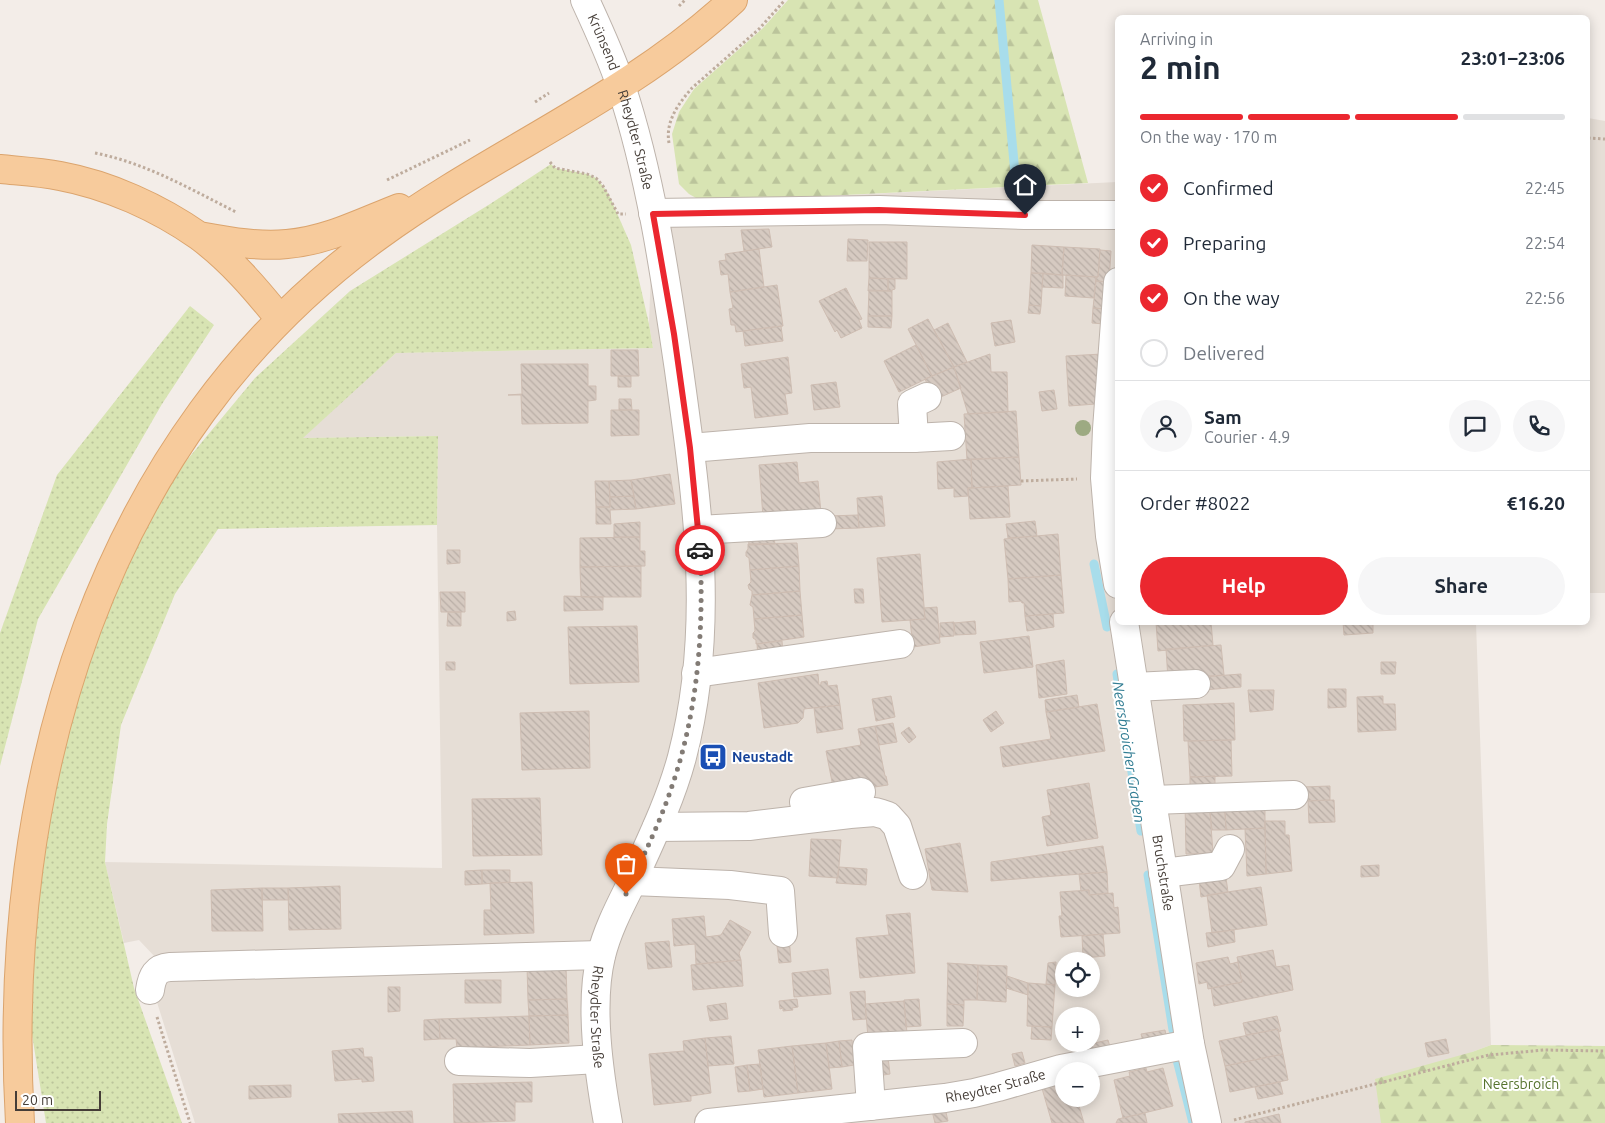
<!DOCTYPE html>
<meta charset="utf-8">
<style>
body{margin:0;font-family:Ubuntu,sans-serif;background:#f6f6f7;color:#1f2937;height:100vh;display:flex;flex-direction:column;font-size:19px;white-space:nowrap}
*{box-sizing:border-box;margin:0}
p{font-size:16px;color:#747a83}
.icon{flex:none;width:28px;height:28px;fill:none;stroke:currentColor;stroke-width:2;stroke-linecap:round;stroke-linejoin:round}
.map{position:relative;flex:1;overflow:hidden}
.side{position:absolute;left:1115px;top:15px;width:475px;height:610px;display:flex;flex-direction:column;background:#fff;border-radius:8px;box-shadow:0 2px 12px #0003}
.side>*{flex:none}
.buttons{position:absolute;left:1055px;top:952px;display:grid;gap:10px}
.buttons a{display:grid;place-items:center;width:45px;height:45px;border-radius:50%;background:#fff;box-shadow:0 2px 12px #0003;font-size:25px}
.scale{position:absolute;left:15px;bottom:12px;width:86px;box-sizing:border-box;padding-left:5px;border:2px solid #453d37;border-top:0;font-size:14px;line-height:18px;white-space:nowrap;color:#453d37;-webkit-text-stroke:4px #fff;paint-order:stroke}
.pin{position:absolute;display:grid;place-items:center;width:42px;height:42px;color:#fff;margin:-51px -21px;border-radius:50% 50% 50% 0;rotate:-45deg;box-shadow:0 0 5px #0007}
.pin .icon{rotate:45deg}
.courier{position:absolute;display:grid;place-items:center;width:50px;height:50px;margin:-25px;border:4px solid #eb272f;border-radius:50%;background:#fff;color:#222;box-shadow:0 1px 6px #0007}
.head em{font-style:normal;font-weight:600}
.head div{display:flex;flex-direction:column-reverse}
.head{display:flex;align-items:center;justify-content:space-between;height:85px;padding:0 25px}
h1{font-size:32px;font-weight:600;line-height:38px}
.bar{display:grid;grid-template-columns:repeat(4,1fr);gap:8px 5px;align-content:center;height:60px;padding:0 25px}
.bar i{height:6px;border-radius:4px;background:#e0e1e3}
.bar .current{background:#eb272f}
.bar p{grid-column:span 4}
.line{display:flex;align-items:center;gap:12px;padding:0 25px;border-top:1px solid #e0e1e3}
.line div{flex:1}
.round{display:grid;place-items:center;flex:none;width:52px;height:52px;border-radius:26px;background:#f6f6f7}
ol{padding:0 25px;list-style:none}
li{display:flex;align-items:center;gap:15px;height:55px}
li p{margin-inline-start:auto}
li .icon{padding:5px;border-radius:50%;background:#eb272f;color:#fff;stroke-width:4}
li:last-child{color:#747a83}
li i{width:28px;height:28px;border:2px solid #e0e1e3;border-radius:50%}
.primary-button{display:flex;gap:10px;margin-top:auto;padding:10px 25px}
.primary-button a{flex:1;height:58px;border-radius:30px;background:#eb272f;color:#fff;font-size:20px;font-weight:600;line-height:58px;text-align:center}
.primary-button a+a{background:#f6f6f7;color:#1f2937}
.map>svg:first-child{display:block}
.residential{fill:#e6ded6;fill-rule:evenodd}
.grass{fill:url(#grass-dots)}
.forest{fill:url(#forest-firs)}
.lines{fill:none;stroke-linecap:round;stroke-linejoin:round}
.stream{stroke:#a8ddeb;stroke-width:9}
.building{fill:url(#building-back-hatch);stroke:#cebdb2}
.minor-casing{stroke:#bdb3ab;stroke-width:30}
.major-casing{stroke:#dba46d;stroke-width:30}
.path{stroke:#beac9d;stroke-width:3;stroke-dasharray:2.5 2.5;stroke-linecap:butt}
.minor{stroke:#fff;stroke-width:28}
.major{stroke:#f7cb9c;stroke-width:28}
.tree{fill:#9daa82}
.done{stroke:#827b75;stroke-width:5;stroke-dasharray:0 9}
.route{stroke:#eb272f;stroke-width:6}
.labels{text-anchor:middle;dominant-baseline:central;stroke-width:4;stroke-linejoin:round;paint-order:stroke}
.street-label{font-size:14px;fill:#453d37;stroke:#fff}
.transit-label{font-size:14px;font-weight:bold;fill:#164399;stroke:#fff;text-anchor:start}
.park-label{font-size:14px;fill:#56732e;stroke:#fff}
.water-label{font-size:15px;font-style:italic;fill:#317d93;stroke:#fff}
</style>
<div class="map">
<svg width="1605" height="1123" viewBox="0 0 1605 1123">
<defs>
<pattern id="grass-dots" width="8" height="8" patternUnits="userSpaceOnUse" patternTransform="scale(1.25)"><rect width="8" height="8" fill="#d8e4b3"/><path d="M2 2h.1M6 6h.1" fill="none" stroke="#bbc49b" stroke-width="1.8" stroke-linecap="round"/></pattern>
<pattern id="forest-firs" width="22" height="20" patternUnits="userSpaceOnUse" patternTransform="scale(1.25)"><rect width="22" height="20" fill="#d8e4b3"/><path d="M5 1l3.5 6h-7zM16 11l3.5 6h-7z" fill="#bbc49b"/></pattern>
<pattern id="building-back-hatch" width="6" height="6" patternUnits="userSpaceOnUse" patternTransform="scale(1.25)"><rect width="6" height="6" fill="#d6cac1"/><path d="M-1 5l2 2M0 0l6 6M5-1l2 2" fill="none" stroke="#b9aea6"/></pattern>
</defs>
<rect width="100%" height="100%" fill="#f3ede8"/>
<!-- residential -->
<path class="residential" d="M1588,118L1605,121V593H1588Z
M1117,182L1118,622L1476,623L1491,1045L1472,1052L1381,1123H195L155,996L156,958L139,940L124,943L105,862L442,868L437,525L438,436L302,438L396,353L653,348L649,324L653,213L703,202ZM1064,961H1091V989H1064ZM1064,1016H1091V1044H1064ZM1064,1071H1091V1099H1064Z"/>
<!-- grass -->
<path class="grass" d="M551,164L555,168L587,174L596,178L603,186L609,195L631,245L649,324L653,348L396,353L303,438L438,436L437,525L218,529L175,594L121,725L107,824L105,862L134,988L182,1123H46L28,1009L44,749L158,495L255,378L350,291L490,204Z
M190,306L214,325L162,404L38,619L0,766V633L57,475Z"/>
<!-- forest -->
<path class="forest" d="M788,0H1038L1088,183L703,202L689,194L679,184L672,134L679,112L694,89L763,28Z
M1491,1045L1605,1046V1123H1381L1375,1079L1472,1052Z"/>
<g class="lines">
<!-- stream -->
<path class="stream" d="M999,0L1017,195
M1094,564L1107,627
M1117,674L1141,831
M1148,875L1173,1030
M1176,1056L1193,1123"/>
</g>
<!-- building -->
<path class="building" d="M769,229L772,247L744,251L741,230Z
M848,239L868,240L867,261H847Z
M869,242H907V279L869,278Z
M1032,245L1064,247L1062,275L1031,273Z
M1064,247L1100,249L1098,277L1062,275Z
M759,249L764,287L730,292L728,274L721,275L719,261L726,260L725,254Z
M1100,250L1111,251L1109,282L1096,281V277H1098Z
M1031,273H1043L1041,306L1029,305Z
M1043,273L1063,275V288L1042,287Z
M1066,275L1096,277L1094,298L1065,296Z
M869,278L888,279V291H868Z
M888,279H895V289L892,290V291H888Z
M1096,281L1109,282L1106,309L1093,308Z
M777,285L783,326L736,332L735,325H731L729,309L733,308L730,292Z
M846,288L862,319L859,320L862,328L841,338L837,330L835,332L819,301Z
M869,290L892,291V316H868Z
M1029,305L1041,306L1040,314L1028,313Z
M1093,308L1106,309L1104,324L1092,323Z
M868,316H892L891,328L868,327Z
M928,319L954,367L932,376L908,329Z
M1011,320L1015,342L995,346L991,323Z
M948,323L967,362L954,367L934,330Z
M781,326L783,341L745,346L743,331Z
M916,345L932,376L899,392L884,361Z
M611,350H638L639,376H611Z
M990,354L991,372H1007L1008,412L968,414L954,367Z
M1102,354L1096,404L1069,406L1066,356Z
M788,357L792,393L785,394L788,414L755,418L751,387L744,388L741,364Z
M521,364H588V386H596V400L588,401V423L522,424L521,395H508L522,394Z
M954,367L961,388L934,400L925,379Z
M618,376H631V387H618Z
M836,382L840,407L814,410L811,385Z
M1054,390L1057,409L1042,411L1039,392Z
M619,399H631L632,410H619Z
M611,410H639V435L611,436Z
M1016,411L1019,457L967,460L964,414Z
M1019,457L1021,485L972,488L971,459Z
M971,459L972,488H968V496L954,497V488L938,489L937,462Z
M797,462L799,483L818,481L821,513L763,517L759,465Z
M670,474L675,504L636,509L631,480Z
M631,480L634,496L610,497L609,481Z
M595,481H609L610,507H596Z
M1008,486L1010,517L970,519L968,488Z
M634,496L636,509L610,510L611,524H596V507H610V497Z
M882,496L885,526L859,528L857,498Z
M858,515L859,528L829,529L828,516Z
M1035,521L1037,536L1008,538L1006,524Z
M640,522V537H614V524Z
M773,531L775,544L749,545L748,532Z
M1058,534L1061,575L1008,579L1004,539Z
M640,537V551H645V566L580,567V538Z
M797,543L799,566L750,570L749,558L746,556V552L748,549V544Z
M447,550H460V563L447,564Z
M920,554L925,619L882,622L877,558Z
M641,566V597H581L580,567Z
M799,566L800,591L752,595V591L749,589L748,585L751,582L750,570Z
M1061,575L1064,613L1025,616L1024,603H1022L1021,601L1009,602L1008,579Z
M854,589H863L864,603H855Z
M800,591L802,615L754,619L753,607L750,605L752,595Z
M440,592H465V612H441Z
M564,596L603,597V610L564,611Z
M937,607L940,643L913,647L910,620L925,619L924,608Z
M515,611L516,620L507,621V612Z
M448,612H461V626H447Z
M1053,614L1054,627L1027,631L1025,616Z
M802,615L804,637L756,644V640L753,638V633L755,631L754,619Z
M975,621L976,634L955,635L954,623Z
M954,622V636L940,637V623Z
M1156,622H1211L1213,645L1158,651Z
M1343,622H1373V633L1344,635Z
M637,626L639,682L570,684L568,627Z
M1029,636L1033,667L984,673L980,642Z
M782,641L783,653L758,657L757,644Z
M1221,645L1224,675L1168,679L1166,649Z
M1064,660L1067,694L1039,698L1036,665Z
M446,662H455V670H446Z
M1381,662H1396L1395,674H1381Z
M818,674L819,685L821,684V682L827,681L828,686L837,685L840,705L804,709L803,718L798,723L764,728L758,683Z
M1241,674V687L1203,690L1202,677Z
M1328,689H1346V707L1328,708Z
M1248,690H1274L1273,710L1250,712Z
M1077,695L1079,707L1046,712L1045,700Z
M891,696L895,717L876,721L872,699Z
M1383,696V704H1395L1396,730L1358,732L1357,697Z
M1234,703L1235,740L1184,741L1183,705Z
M1097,704L1105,751L1003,767L1000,747L1051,739L1046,712Z
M840,705L843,729L817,733L814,708Z
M589,711L590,768L522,770L520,713Z
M996,711L1004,723L991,732L983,720Z
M893,723L897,742L879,745L875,726Z
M875,726L885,776H886L888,785L868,788L833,787L826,751L861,745L858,729Z
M909,727L916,737L909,743L901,733Z
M1231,740L1232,776L1190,777L1188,741Z
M1215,776V789L1190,790V777Z
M1089,783L1098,838L1047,846L1042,817L1051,815L1047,790Z
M1330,786V800L1302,801V787Z
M540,798L542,855L473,856L472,799Z
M1334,800L1335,822L1309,823L1308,801Z
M1185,804L1210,812L1213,853L1186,854Z
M1265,810V828L1226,830L1225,811Z
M1225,811L1226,830H1212L1210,812Z
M1265,821H1285V835H1289L1292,871L1266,874Z
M1265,828L1266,874L1247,876L1245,829Z
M811,839L841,840L838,878L809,876Z
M960,843L968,892L932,890L925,849Z
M1103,846L1107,872L991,881V862Z
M1379,865V876L1361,877V866Z
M839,867L867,869L866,885L836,883Z
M482,870H510V882L482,884Z
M482,870V884L465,885V871Z
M1107,872L1108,893L1089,895V890L1081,891L1079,874Z
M1226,878L1228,892L1201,897L1199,880Z
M532,882L534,933L484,935V910H491L490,883Z
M340,886L341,929L289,930L288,888Z
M1261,887L1267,925L1212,933L1207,895Z
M262,888L263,931H212L211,890Z
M262,888H288L289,900H262Z
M1089,890V895L1113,893L1114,908L1118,907L1120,933L1061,937L1059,916H1062L1060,892Z
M910,913L915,973L860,978L856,938L889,935L886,915Z
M704,916L706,937L721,935L730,920L751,932L739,953L741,960L696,964L695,944L674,946L672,919Z
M1234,930L1235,942L1208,947L1206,933Z
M1103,934L1105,956L1083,958L1082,936Z
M789,936L791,962L779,963L776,937Z
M669,941L672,967L648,969L645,943Z
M1273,950L1276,967L1289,965L1293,990L1214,1006L1211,988L1242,982L1237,957Z
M1228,957L1230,964L1238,962L1242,982L1208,989L1207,982L1199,984L1196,963Z
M741,960L743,986L693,990L691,965Z
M1056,962L1055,985L1046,984L1048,963Z
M947,963L978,965L977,1000H964V1005L947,1004L948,965Z
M978,965L1007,966L1006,1002L977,1000Z
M566,966L567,999L528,1000L527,967Z
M828,969L831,994L794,997L792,973Z
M1007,976L1028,983V995L1006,988Z
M465,980H501V1003H465Z
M1028,983L1055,985L1052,1027L1027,1026Z
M388,987H400V1011L388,1012Z
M865,991L866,1019L853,1020L850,992Z
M567,999L568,1015L529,1016L528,1000Z
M797,999L798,1007L792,1008L793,1010L783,1011V1008L780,1009L779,1001Z
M919,999L921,1026L906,1027L904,1000Z
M904,1001L907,1033L868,1037L865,1004Z
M726,1003L728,1019L710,1021L707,1006Z
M947,1004L964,1005L963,1026H947Z
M568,1015L569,1043L530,1045L529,1016Z
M529,1016L530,1045L457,1048L456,1039H440L439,1019Z
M1277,1016L1281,1031L1279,1032L1278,1029L1246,1035L1243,1023Z
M439,1019L440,1039L424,1040V1020Z
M1032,1026L1052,1027L1051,1040L1031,1039Z
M1278,1029L1283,1054L1225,1066L1219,1041Z
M1165,1030L1167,1040L1144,1045L1141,1034Z
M731,1036L734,1064L708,1066L705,1038Z
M705,1038L711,1093L691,1096V1101L654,1105L649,1054L684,1051L683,1041Z
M1446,1039L1449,1053L1428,1057L1425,1043Z
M852,1040L854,1065L842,1067L839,1041Z
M1108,1040L1111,1050L1088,1054L1086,1045Z
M839,1041L842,1067L829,1068L826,1043Z
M826,1043L832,1089L798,1093L792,1046Z
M792,1046L798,1093L764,1097L758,1050Z
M363,1048L364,1057H372L374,1081L362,1082V1079L335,1081L332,1051Z
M887,1049L890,1074L877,1076L874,1050Z
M1022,1052L1025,1063L1015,1066L1012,1054Z
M1283,1054L1288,1080L1230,1092L1225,1066Z
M760,1064L763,1089L750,1091L747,1065Z
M747,1065L750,1091L738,1092L735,1067Z
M1146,1068L1147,1072L1163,1068L1173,1106L1123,1118L1114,1080L1130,1076L1129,1072Z
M1064,1078V1099H1077L1084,1123H1052L1041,1085Z
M532,1082V1102H515V1121L454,1123L453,1084Z
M1280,1082L1283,1094L1258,1099L1255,1087Z
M291,1085V1097L249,1099V1086Z
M944,1104L948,1121L935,1123L931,1107Z
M412,1111L413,1123H339L338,1114Z
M1145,1113L1147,1123H1116L1118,1119Z
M1279,1114L1281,1123H1245V1122Z"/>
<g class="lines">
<defs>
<g id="minor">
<path id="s1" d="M585,0C598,28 611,56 621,86C651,177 665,275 679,370C697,500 716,627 682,757C670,802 649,844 630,886C619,908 607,931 601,956C589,1005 599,1073 608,1123"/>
<path d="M653,213L879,210L1025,215H1118"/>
<path d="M1118,282L1107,429L1105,478L1110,536L1118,584"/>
<path d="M914,438L912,404L927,397"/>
<path d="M690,448L810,438H914L951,436"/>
<path d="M699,530L822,523"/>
<path id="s2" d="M1124,622L1190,1044L1207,1123"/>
<path d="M696,673L900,644"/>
<path d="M1134,687L1196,684"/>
<path d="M1152,800L1294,795"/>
<path d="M804,802L861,792"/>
<path d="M657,827L749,826L850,814L875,812L882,814L888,816L897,826L913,875"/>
<path d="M1163,873L1221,866L1230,849"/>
<path d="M632,881L730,885L780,891L783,933"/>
<path d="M150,990C152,976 156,968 170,967L601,955"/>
<path d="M459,1061L530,1063L598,1059"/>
<path d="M871,1106L867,1047L963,1043"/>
<path id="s3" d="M709,1123L945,1098L974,1093L998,1087L1061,1069L1190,1044"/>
</g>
<path id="major" d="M0,169C20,171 40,172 60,176C109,185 159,208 199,236C230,259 255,288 279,318
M199,236C227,241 258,247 287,244C326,241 363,222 399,208
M20,1123C0,783 100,437 378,236C493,152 628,98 733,0"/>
</defs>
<!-- minor casing -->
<use href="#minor" class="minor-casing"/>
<!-- major casing -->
<use href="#major" class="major-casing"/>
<!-- path -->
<path class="path" d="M679,6L685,0
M535,102L549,93
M1588,138L1605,139
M669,143C665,121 679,103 692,88L759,29L785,0
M95,153C146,163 190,189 236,212
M550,162L555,168L587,174L596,178L603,186L618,214H626
M387,180L470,140
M1021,481L1077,479
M157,1017L190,1123
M1234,1120L1489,1055L1544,1050L1605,1051"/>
<!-- minor -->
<use href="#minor" class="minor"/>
<!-- major -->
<use href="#major" class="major"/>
</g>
<!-- trees -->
<circle class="tree" cx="1083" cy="428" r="8"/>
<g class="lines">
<!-- done -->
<path class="done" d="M626,894C642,858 660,823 672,786C698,711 704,629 700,550"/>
<!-- route -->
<path class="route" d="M700,550L690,448L674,334L653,214L879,210L1025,215"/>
</g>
<!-- icons -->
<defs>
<symbol id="bus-square" viewBox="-11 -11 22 22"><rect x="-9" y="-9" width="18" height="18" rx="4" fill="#1a4fb4" stroke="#fff"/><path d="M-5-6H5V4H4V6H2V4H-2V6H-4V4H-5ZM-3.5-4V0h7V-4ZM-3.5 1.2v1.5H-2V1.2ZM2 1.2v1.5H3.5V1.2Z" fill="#fff"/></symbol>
</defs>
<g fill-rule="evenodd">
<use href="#bus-square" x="697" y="741" width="32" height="32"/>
</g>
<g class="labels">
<!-- street labels -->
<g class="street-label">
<text stroke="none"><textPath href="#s1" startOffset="46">Krünsend</textPath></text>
<text stroke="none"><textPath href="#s1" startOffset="149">Rheydter Straße</textPath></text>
<text stroke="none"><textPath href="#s2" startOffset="254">Bruchstraße</textPath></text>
<text stroke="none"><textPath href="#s1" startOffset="1050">Rheydter Straße</textPath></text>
<text stroke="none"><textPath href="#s3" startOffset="289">Rheydter Straße</textPath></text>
</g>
<!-- transit labels -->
<g class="transit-label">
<text x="732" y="757">Neustadt</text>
</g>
<!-- park labels -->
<g class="park-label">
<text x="1521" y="1084">Neersbroich</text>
</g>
<!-- water labels -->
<g class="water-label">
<text transform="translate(1129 752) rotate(81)">Neersbroicher Graben</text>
</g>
</g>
</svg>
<div class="buttons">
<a><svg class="icon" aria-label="locate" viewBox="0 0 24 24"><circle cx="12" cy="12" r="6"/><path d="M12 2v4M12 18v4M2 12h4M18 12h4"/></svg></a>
<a>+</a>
<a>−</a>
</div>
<div class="scale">20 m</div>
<div class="pin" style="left:626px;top:894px;background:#ea580c"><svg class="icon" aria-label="bag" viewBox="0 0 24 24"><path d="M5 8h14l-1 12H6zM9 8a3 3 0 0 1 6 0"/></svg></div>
<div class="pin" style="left:1025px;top:215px;background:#1f2937"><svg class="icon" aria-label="home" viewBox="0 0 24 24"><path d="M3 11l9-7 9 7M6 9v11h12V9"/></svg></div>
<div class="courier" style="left:700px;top:550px"><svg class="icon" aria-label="car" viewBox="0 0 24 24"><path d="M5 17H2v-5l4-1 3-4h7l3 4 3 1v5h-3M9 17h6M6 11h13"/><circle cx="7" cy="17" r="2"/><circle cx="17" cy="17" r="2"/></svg></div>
<section class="side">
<div class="head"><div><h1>2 min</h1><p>Arriving in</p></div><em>23:01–23:06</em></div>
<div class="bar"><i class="current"></i><i class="current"></i><i class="current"></i><i></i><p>On the way · 170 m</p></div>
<ol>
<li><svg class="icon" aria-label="check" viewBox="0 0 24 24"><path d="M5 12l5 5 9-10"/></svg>Confirmed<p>22:45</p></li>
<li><svg class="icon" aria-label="check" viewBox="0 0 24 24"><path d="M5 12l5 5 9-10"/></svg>Preparing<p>22:54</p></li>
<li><svg class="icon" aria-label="check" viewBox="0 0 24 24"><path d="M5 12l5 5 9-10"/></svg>On the way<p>22:56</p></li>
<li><i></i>Delivered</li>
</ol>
<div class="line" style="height:90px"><a class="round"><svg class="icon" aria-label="person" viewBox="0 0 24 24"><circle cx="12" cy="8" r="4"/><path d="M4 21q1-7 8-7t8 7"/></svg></a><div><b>Sam</b><p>Courier · 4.9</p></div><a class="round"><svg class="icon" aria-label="chat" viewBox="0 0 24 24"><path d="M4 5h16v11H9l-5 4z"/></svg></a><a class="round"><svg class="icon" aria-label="phone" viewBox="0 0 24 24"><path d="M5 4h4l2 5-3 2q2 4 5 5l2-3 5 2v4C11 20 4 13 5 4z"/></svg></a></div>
<div class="line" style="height:65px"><div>Order #8022</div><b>€16.20</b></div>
<div class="primary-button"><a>Help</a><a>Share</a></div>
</section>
</div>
